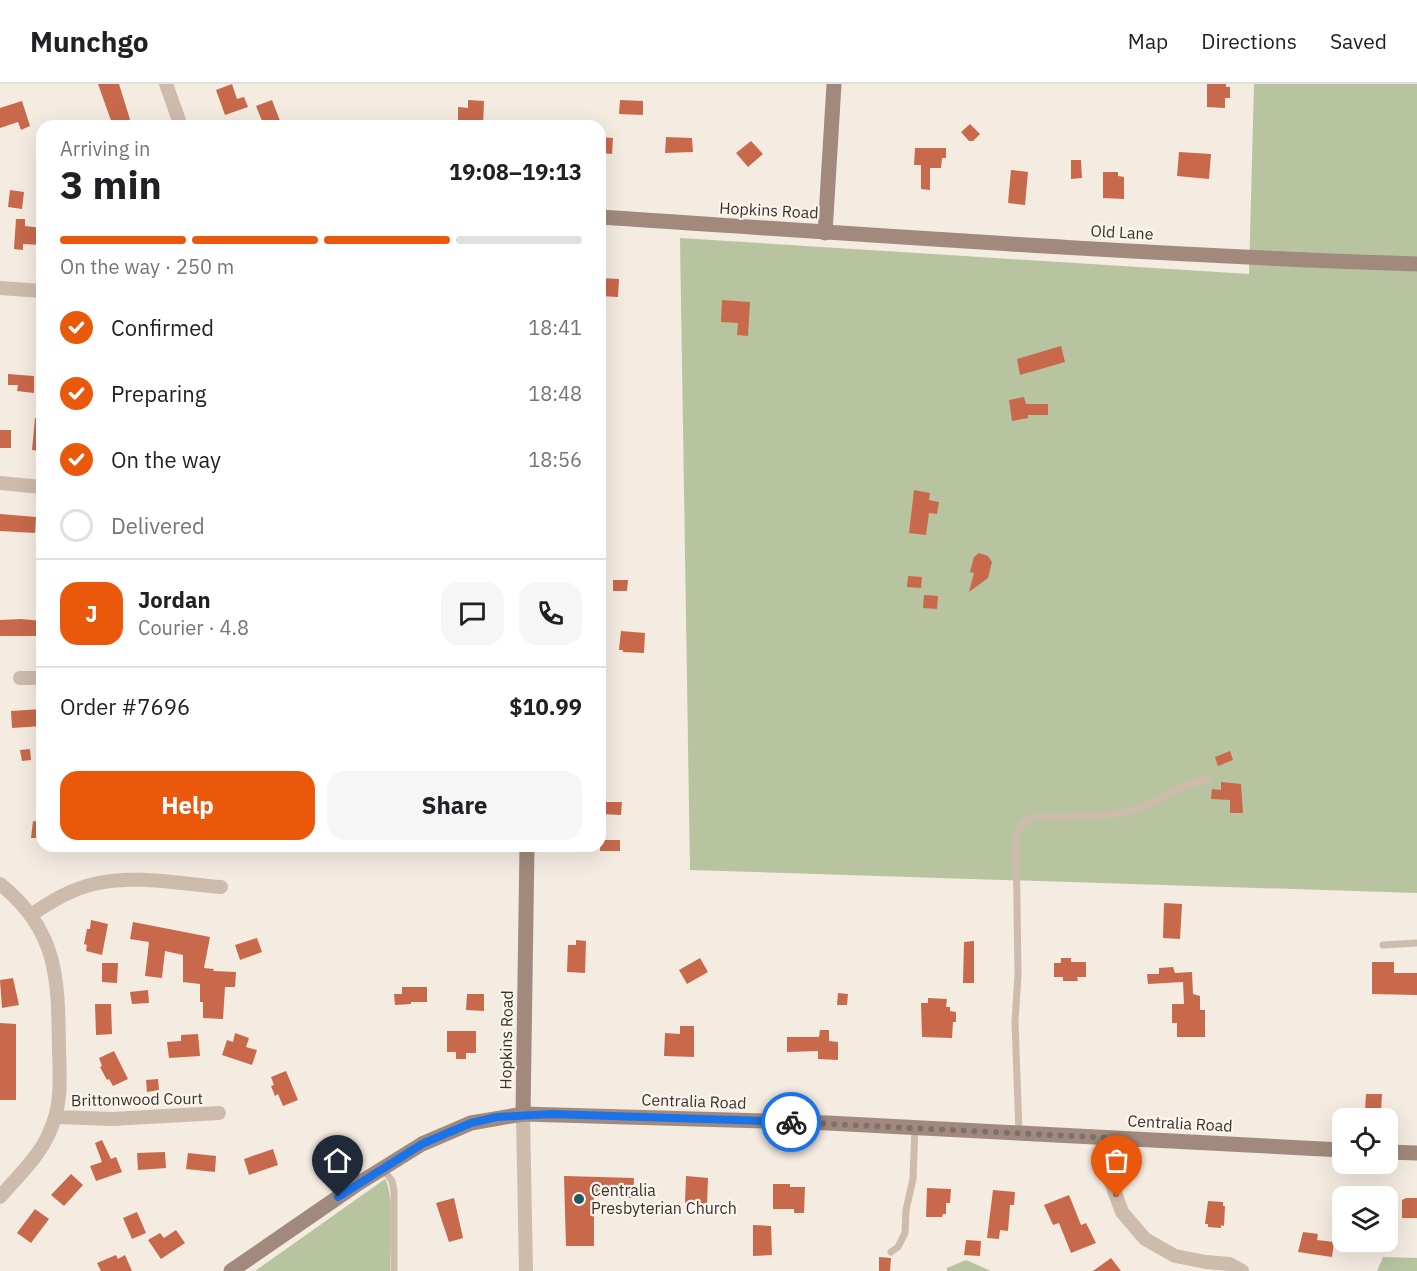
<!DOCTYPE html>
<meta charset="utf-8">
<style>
body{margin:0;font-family:"IBM Plex Sans",sans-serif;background:#f6f6f6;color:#202124;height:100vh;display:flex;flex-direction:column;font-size:22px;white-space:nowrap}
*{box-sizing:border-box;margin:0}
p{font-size:20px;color:#757577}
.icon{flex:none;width:33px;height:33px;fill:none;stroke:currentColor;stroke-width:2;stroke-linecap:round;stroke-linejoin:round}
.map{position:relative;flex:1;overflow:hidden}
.details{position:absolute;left:36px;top:36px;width:570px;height:732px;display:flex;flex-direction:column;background:#fff;border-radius:18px;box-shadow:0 6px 24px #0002}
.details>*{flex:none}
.tools{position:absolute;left:1332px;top:1024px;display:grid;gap:12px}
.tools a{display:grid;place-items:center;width:66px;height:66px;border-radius:12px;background:#fff;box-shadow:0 6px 24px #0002;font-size:30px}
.pin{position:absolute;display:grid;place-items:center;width:51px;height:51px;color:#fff;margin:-62px -26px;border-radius:50% 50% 50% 0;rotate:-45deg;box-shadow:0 0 6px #0007}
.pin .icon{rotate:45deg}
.courier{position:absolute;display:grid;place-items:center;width:60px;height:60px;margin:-30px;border:4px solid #1a73e8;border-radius:50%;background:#fff;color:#222;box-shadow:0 2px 8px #0007}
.summary em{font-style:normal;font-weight:800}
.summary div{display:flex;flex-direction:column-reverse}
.summary{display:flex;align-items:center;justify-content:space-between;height:102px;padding:0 24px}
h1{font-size:39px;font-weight:800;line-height:45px}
.bar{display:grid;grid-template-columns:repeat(4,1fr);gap:9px 6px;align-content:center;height:72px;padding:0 24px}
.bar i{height:8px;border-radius:4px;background:#e0e0e0}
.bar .on{background:#ea580c}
.bar p{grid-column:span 4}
.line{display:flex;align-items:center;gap:15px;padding:0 24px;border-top:2px solid #e0e0e0}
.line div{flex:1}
.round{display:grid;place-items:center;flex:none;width:63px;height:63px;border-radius:18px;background:#f6f6f6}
ol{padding:0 24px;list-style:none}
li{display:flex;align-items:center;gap:18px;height:66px}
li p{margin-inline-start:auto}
li .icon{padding:6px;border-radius:50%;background:#ea580c;color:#fff;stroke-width:4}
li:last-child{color:#757577}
li i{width:33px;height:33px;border:3px solid #e0e0e0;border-radius:50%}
.action{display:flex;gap:12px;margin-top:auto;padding:12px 24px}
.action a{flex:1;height:69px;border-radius:18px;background:#ea580c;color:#fff;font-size:24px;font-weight:800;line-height:69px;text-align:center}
.action a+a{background:#f6f6f6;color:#202124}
header{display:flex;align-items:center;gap:36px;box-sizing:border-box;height:84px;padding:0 30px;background:#fff;border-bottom:2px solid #e0e0e0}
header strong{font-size:28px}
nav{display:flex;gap:33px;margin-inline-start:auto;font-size:21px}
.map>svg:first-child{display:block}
.green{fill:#b8c4a0}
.building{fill:#c8694b}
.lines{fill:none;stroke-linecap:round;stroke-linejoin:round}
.lane{stroke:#cdbbac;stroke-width:7}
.street{stroke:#cdbbac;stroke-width:14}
.secondary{stroke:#a18a7d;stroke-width:15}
.done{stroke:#7c716b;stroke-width:6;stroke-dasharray:0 10.8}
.route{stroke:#1a73e8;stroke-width:8}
.poi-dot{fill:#1f5a5e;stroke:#fbf5ee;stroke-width:2}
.labels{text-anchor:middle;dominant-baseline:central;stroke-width:4.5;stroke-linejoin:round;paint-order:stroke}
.street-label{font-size:16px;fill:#3b302b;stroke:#fbf5ee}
.poi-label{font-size:16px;fill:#3b302b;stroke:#fbf5ee;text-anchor:start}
</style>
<header>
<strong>Munchgo</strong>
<nav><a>Map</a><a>Directions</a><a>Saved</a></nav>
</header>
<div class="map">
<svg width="1417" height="1187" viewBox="0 0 1417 1187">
<rect width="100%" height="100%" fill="#f4ebe1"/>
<!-- green -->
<path class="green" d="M1254,0H1417V809L690,786L680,154L1249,190Z
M385,1095C395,1111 390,1166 390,1187H255Z
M1383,1173L1417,1174V1187H1377Z
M966,1176L991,1187H947V1184Z"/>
<!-- building -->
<path class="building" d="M98,0H119L132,42H113Z
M232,0L237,15L244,13L248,23L225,31L216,6Z
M1207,0H1226V3H1230V14H1225V24L1207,23Z
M272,16L282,42H267L266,36L262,37L256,22Z
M468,16L484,17L483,42H467V38H458V23L468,24Z
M620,16L643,17V31L619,30Z
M22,17L30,42L21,46L18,38L0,44V24Z
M970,40L980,50L973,57H969L961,48Z
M600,53L613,54L612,70L600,69Z
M666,53L692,54L693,68L665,69Z
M751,57L763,70L748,83L736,69Z
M915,64H946V74H942L941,84H930V106L921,105V81H914Z
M1179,68L1211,70L1209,95L1177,92Z
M1071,76H1081L1082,94L1071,95Z
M1011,86L1028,88L1025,121L1008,119Z
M1103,88H1118V92L1124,93V115L1103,114Z
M10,106L24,108L22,125L8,123Z
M16,135H25V142L42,144V161L23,160V166L14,165Z
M600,194L619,195L618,213L600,212Z
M722,216L750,218L748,252L737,251L738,239L721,238Z
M1061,262L1065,278L1020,291L1017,275Z
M8,290L34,292V309L17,307L18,301H8Z
M1024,313L1026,320H1048V331H1028V334L1012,337L1009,316Z
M35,334H42V367L32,366Z
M0,346H11V364H0Z
M914,406L930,409L929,416L939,418L937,430L929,429L926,451L909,449Z
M0,430L36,433L35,449L0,447Z
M979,469L988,472L992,478L988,494L969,508L974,489L970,488L974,473Z
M908,492L922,493L921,504L907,503Z
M613,496H628L627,507H613Z
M924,511L938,512L937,525L923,524Z
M21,535L42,537V552H0V536Z
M621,547L645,549L644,569L623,568V566H619Z
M42,625V642L12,644L11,627Z
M30,665L31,676L22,677L20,666Z
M1230,667L1233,676L1218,682L1215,673Z
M1221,698L1241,700L1243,729H1230V716L1211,715L1212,705L1221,706Z
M602,718H622L621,731L601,730Z
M33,737L42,738V754H31Z
M600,756H620V767H600Z
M1164,819L1182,820L1180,855L1163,854Z
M91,836L108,840L102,871L86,867L87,861L84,860L87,845H90Z
M133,838L210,853L204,884L214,885L213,887L236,888L235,903H225L223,935L203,934V918H200V900L183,898V871L165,867L162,894L145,892L149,858L130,855Z
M257,854L262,868L240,876L235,861Z
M576,856L586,857L585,889L567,888L568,861H576Z
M974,857V899H963L964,858Z
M700,874L708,888L687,900L679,886Z
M1061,874H1071V878H1086V893H1077L1078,897H1063V893H1054V879H1061Z
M1372,878H1394V889H1417V911L1372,910Z
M102,879H118L117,899L102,898Z
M1173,883L1175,889L1192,888L1193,910L1200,912V926H1205V953H1177V939H1172V920H1184L1183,898L1148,900L1147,890H1159V884Z
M13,894L19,921L2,924L0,896Z
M402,903H427V918H411V920L395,921L394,910H402Z
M148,906L149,919L132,920L130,908Z
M838,909L848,910L847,921H837Z
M467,910H484V927L466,926Z
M928,914L947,915L946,923H950V927L956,928V938H953L952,954L922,953L921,919H928Z
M95,920H111L112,950L96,951Z
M0,939L16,940V1016H0Z
M680,942H694V973L664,972L665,949L680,950Z
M820,946H829V957L838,958V976L818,975V967L787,968V953H819Z
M447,947H476V969H466V975H456V968H447Z
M235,949L249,954L246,963L257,966L252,981L222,971L227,956L233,958Z
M198,950L200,972L169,974L167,958L181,957V951Z
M114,967L128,995L113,1002L109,995L107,996L100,983L102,982L99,974Z
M286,987L298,1016L283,1022L278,1010L275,1012L271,1002L274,1001L271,993Z
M158,995L159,1006L147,1008L146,996Z
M1366,1010H1382L1381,1027L1365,1026Z
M102,1056L111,1075L116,1073L122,1088L96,1097L90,1082L102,1078L95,1059Z
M273,1065L278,1081L249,1091L244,1075Z
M165,1068L166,1084L138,1086L137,1069Z
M188,1069L216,1072L215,1088L186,1085Z
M71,1090L83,1101L64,1122L51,1111Z
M564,1092L634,1094L633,1114L594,1112V1162H566Z
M686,1092L708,1094L707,1121L685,1119Z
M773,1100H790V1103H805L804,1129H794V1125H773Z
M927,1104L951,1105L950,1119H946V1130H943L942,1133H926Z
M993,1106L1015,1108L1014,1121H1010L1008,1147L1000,1146L999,1155L987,1154Z
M1069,1111L1081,1141L1086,1139L1096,1159L1071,1169L1059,1139L1053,1141L1044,1121Z
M454,1114L463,1154L449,1158L436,1119Z
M1406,1114H1417V1134H1402V1116Z
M1208,1117L1223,1118V1122H1225L1224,1142L1221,1141V1144L1208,1143V1140H1205Z
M35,1125L49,1135L31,1159L17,1149Z
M137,1128L146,1149L132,1155L123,1134Z
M753,1141L771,1142L772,1171L753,1172Z
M176,1146L185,1159L161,1175L148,1156L160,1149L164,1154Z
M1303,1148L1318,1150L1317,1156L1334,1158L1332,1173L1298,1168Z
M966,1156L981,1157L980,1172L964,1171Z
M116,1171L118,1175L125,1171L132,1187H101L97,1179Z
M879,1173L891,1174L890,1187H879Z
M1111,1174L1121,1187H1093Z"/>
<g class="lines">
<!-- lane -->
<path class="lane" d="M1383,861L1417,859
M1019,1049L1015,938L1018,891L1016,751C1019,744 1023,737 1031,734C1038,732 1047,733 1054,733C1076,732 1098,732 1119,729C1154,725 1176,699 1210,695
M383,1085L392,1097L394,1107V1187
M891,1168L898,1163L905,1149L906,1126L913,1095L915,1043"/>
<!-- street -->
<path class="street" d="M166,0L181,42
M0,204L42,207
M0,399L42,403
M20,594H42
M0,800C59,847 58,896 59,966C60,994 62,1021 50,1047C40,1072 17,1093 0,1113
M31,831C50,818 71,805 94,800C135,790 180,800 221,803
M523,1030L526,1187
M56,1033L113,1035L219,1029
M1112,1054L1111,1098L1122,1128L1145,1155L1175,1172L1206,1178L1229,1180L1242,1187"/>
<!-- secondary -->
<path class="secondary" d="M600,133C872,151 1144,171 1417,180
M825,149L834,0
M523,1030L527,762
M1388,1068L1417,1069
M231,1187L356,1101L422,1060L471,1039L523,1030L828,1039L1342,1066"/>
</g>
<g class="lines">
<!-- done -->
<path class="done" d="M791,1038L1112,1054V1098L1117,1113"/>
<!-- route -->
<path class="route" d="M338,1113L422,1060L471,1039L497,1033L551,1030L791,1038"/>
</g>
<!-- markers -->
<circle class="poi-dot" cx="579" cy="1115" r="6"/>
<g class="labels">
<!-- street labels -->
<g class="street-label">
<text transform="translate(769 126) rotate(3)">Hopkins Road</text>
<text transform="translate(1122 148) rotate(3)">Old Lane</text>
<text transform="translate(506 956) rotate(-89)">Hopkins Road</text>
<text transform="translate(137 1015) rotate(-1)">Brittonwood Court</text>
<text transform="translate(694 1017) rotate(2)">Centralia Road</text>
<text transform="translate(1180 1039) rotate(3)">Centralia Road</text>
</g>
<!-- poi labels -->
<g class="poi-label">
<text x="591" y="1106">Centralia<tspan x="591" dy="18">Presbyterian Church</tspan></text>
</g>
</g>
</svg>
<div class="tools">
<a><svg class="icon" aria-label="locate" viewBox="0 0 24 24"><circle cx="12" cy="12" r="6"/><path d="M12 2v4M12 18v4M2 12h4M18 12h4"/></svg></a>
<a><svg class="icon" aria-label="layers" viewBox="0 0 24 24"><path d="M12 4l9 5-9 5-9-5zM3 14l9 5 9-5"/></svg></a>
</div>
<div class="pin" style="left:1117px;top:1113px;background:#ea580c"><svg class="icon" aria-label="bag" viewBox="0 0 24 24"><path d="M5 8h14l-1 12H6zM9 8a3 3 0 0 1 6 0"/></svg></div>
<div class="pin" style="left:338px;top:1113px;background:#1f2937"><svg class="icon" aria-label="home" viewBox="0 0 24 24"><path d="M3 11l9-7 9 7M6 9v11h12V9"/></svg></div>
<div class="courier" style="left:791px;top:1038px"><svg class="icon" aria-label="bike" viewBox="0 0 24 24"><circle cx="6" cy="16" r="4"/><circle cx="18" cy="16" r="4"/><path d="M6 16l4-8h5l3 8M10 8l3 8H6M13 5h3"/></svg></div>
<section class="details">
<div class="summary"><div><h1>3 min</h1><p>Arriving in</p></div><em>19:08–19:13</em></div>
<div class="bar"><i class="on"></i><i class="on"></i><i class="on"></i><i></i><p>On the way · 250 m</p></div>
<ol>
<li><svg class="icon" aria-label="check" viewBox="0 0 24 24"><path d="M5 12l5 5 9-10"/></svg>Confirmed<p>18:41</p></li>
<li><svg class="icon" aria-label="check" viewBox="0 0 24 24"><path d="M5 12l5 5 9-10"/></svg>Preparing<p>18:48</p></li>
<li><svg class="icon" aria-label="check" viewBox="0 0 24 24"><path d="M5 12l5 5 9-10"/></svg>On the way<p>18:56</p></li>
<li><i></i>Delivered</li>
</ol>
<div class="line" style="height:108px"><b class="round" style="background:#ea580c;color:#fff">J</b><div><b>Jordan</b><p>Courier · 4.8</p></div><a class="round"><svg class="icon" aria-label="chat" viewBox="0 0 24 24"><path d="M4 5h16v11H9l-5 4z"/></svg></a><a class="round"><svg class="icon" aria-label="phone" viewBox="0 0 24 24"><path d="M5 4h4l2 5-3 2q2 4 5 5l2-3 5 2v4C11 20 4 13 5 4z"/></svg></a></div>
<div class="line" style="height:78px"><div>Order #7696</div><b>$10.99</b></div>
<div class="action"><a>Help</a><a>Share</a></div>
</section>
</div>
